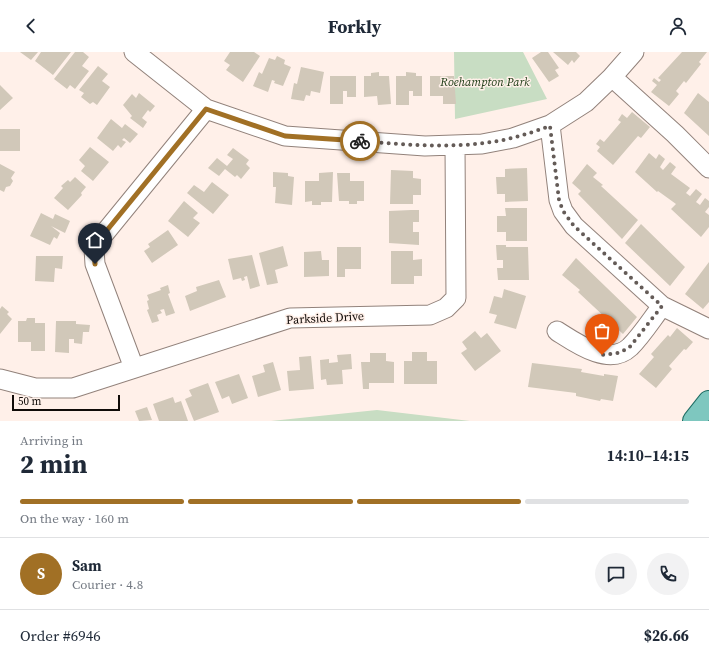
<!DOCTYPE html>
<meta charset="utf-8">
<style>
body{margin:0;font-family:"Source Serif 4",serif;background:#f2f2f3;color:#1f2937;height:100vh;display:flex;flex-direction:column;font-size:15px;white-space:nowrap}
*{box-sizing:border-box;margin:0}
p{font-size:13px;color:#747a83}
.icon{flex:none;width:22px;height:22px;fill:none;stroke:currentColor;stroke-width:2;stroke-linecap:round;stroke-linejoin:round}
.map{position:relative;height:369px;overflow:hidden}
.details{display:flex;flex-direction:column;background:#fff;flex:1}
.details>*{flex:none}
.scale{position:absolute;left:12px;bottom:10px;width:108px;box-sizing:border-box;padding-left:4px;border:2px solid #100b08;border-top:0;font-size:11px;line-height:14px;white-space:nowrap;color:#100b08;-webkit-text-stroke:3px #fff0e9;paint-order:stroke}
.pin{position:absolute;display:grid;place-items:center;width:34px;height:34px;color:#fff;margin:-41px -17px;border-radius:50% 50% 50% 0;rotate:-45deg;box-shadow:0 0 4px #0007}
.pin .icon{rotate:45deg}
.courier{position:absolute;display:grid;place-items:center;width:40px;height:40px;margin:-20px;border:3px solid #a17025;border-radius:50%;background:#fff;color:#222;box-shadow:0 1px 5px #0007}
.overview em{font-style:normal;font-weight:700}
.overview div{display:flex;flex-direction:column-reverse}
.overview{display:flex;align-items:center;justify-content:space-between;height:68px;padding:0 20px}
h1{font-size:26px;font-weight:700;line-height:30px}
.bar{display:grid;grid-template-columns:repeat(4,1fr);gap:6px 4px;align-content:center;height:48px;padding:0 20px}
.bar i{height:5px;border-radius:3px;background:#e0e1e3}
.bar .on{background:#a17025}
.bar p{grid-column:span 4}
.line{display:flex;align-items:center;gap:10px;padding:0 20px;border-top:1px solid #e0e1e3}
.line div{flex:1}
.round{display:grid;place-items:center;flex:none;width:42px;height:42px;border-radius:21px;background:#f2f2f3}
header{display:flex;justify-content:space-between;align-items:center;height:52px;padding:0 20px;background:#fff;font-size:18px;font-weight:700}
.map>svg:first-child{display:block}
.green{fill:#c8ddc3}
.building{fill:#d1c8b9}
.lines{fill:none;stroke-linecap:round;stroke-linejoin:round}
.minor-casing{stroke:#92827b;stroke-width:21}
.major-casing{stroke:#206d64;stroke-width:24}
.minor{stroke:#fff;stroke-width:19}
.major{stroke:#7ec7bf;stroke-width:22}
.done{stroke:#645b57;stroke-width:4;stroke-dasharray:0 7.2}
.route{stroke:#a17025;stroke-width:5}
.labels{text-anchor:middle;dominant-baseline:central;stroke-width:3;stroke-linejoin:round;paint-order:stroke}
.park-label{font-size:12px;font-style:italic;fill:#183710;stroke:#fff0e9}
.street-label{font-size:12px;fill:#100b08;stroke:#fff0e9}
</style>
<header><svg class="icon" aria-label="back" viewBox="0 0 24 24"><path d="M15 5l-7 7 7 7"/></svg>Forkly<svg class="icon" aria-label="person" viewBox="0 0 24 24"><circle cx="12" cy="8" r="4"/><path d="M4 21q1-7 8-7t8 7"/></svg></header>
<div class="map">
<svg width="709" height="369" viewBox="0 0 709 369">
<rect width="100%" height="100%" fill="#fff0e9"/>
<!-- green -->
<path class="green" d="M454,0H523L547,47L455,67Z
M377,358L470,369H271Z"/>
<!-- building -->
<path class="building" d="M20,0H38L31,8Z
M41,0H71L53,23L35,9Z
M75,0H83L89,5L82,14L89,19L75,37L70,33L67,37L54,27Z
M230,0H254L260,4L243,30L226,18L230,13L224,9Z
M541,0H548L559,16L555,18L559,24L549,30L532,6Z
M553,0H576L580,4L574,11L572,8L568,13Z
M682,0H707L699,10L701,12L686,31L684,29L676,39L679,42L669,54L651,40L657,33L652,29L654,26L659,30L661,28L658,26Z
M277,4L285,8L284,12L291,15L283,34L274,31L275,29L272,28L268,40L253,34L259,20L262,22L269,6L275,8Z
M98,14L108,22L102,29L110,35L97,53L93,50L90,52L81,45L84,41L79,38Z
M301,15L324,20L320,41L311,39L310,44L306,43L304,49L291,47L294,31L297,32Z
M379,20V24H389L391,52L378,53L377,44L364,45V24H371V21Z
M406,20L416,21V24H422V44H413V39H409V53H396V24H406Z
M330,24H356V45H347V39H343V52H330Z
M430,24H454L456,52H443V44H430Z
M0,33L13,46L0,58Z
M139,41L155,54L150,60L148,58L142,66L147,70L143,76L130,66L132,64L123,53L132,42L136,46Z
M698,41L709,50V84L684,61Z
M632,60L650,75L641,86L638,84L613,113L597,99L600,95L596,92L600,87L604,90L621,70L618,68L622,62L627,66Z
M111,67L122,76L125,72L138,82L130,91L124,86L122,88L126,90L121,96L118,93L113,99L97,86Z
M0,77H20V99H0Z
M90,95L109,110L93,129L81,119L85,114L79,108Z
M233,96L249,108L246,112L250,116L241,127L237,123L235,125L225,117L219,124L208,116L217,106L227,114L233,107L227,103Z
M649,101L656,107L659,102L665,107L660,115L663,118L670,110L676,115L671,122L690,136L686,141L690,144L696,137L702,142L696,150L700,153L705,146L709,149V155L705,160L709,163V175L701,185L671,157L676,152L658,139L657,140L635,120Z
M0,112L15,120L11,126L13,129L10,134L6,135L4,140L0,138Z
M587,112L597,121L593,125L603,133L601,134L638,168L622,187L578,142L581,139L572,131Z
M527,116L528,149L505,150V142H497L496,125H505V117Z
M391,118L413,119V126L421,127V143H413V152H390Z
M273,120L288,121V124L294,125L292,153L275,151L276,135H273Z
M333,120L332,150H321V153H312V149L305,150V129H319V121Z
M337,121H350V129H364V149H357V152H349V149H339Z
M75,125L86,135L81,141L82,143L68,158L54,146L63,136L61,134L68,128L70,130Z
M212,130L229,143L213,162L187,141L194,133L204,140Z
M184,149L198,161L193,166L200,171L188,185L168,169Z
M505,156H527V189H506V180H497V164H506Z
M411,158H419V170H413V180H419V193L389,191V159Z
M41,161L53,167L55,162L70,169L65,181L51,174L60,181L57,187L54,185L50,193L30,184Z
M641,172L685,215L670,234L625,191Z
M168,178L178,193L152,211L144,199L150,195L148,192Z
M496,193H506V195H528L529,228H498L497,216H503V208H497Z
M283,194L288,214L275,218L278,231L267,233L259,201Z
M337,195H361V217H345V225H337Z
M321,199L322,208H329V224L304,225V200Z
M391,199H413V208L422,207V224H414V232H391Z
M252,203L260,234L250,237L247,224L244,225L245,228L242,229L241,226L233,228L228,207Z
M36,204H63L62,217L55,216L54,230L35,229Z
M576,206L637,265L623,282L578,240L580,238L562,223Z
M709,210V250L703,257L685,242Z
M219,228L226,245L190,259L185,244L197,239L196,235Z
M168,233L170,241L168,242L175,261L166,264L164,257L160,258L162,261L157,263L159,269L152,271L147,258L149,257L147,249L149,248L147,243L161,238L160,236Z
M504,237L526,244L516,277L494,271L497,263L489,261L494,244L502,246Z
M2,254L9,260L7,262L12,267L0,282V257Z
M27,266H35V271H45V299H31V290H18V269H26Z
M56,269H76V272L90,273L89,280H83L82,292L74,291V287H69V301L55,300Z
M677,276L693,290L686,298L684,297L669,314L672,317L656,336L639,322L654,305L651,302L668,283L670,285Z
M475,279L481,286L487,281L501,299L475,319L461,301L467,297L462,290Z
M412,300H427V309H437V332H404V309H412Z
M370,301H386V309L394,310V331H369V337H363L361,310H370Z
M351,302L352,317L342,318L343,332L327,333L326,327L321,328L320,308L329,307V311L338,310L337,303Z
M311,304L314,337L289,339L287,319L300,318L299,305Z
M273,310L281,338L258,345L252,324L265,320L263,313Z
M532,311L582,317L581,320L604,324V322L618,324L613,349L601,347L600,349L576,344V341L528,335Z
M239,322L248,346L232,352L229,344L222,347L215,330Z
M208,331L219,360L194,369L185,347L192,344L189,338Z
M173,345L175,351L181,349L188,369H159L153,352Z
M147,355L152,368L139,369L135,359Z"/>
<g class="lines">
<defs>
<path id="minor" d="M134,0L206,57L285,84L425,94L482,92L513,86L550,73L586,50L612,25L634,0
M612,25L675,82L709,116
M550,73L559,148L563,159L574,174L662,254L709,277
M557,279C576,291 609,315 630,295C642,283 652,267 662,254
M134,316L95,212L94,197L99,188L206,57
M0,327L35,336H73L290,266L430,263L446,256L456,246L455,93"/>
<path id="major" d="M694,369L709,350"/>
</defs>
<!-- minor casing -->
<use href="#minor" class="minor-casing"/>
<!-- major casing -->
<use href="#major" class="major-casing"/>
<!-- minor -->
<use href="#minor" class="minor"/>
<!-- major -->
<use href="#major" class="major"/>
</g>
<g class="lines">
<!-- done -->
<path class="done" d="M360,89C410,93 463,98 512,86C525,83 538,78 550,74L559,148L563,159L574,174L662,254L629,296L618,301L602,303"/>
<!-- route -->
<path class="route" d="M95,212L94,197L99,188L206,57L285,84L360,89"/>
</g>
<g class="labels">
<!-- park labels -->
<g class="park-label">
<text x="485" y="30">Roehampton Park</text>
</g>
<!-- street labels -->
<g class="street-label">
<text transform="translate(325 266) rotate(-3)">Parkside Drive</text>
</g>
</g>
</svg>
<div class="scale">50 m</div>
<div class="pin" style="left:602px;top:303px;background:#ea580c"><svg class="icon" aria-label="bag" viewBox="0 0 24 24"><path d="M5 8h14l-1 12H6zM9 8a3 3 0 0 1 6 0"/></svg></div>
<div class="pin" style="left:95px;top:212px;background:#1f2937"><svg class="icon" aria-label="home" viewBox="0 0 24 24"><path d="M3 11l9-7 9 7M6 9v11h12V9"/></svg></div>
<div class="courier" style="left:360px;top:89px"><svg class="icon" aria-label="bike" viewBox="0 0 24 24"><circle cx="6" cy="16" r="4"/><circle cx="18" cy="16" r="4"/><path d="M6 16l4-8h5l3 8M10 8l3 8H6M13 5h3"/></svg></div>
</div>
<section class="details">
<div class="overview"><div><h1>2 min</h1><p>Arriving in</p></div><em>14:10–14:15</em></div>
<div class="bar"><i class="on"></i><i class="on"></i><i class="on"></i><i></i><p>On the way · 160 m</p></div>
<div class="line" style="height:72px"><b class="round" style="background:#a17025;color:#fff">S</b><div><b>Sam</b><p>Courier · 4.8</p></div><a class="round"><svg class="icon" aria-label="chat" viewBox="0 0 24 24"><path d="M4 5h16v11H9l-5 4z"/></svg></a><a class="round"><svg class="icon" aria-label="phone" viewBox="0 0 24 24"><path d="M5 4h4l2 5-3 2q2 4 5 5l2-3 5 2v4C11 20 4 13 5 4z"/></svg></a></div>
<div class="line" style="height:52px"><div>Order #6946</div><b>$26.66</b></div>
</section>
